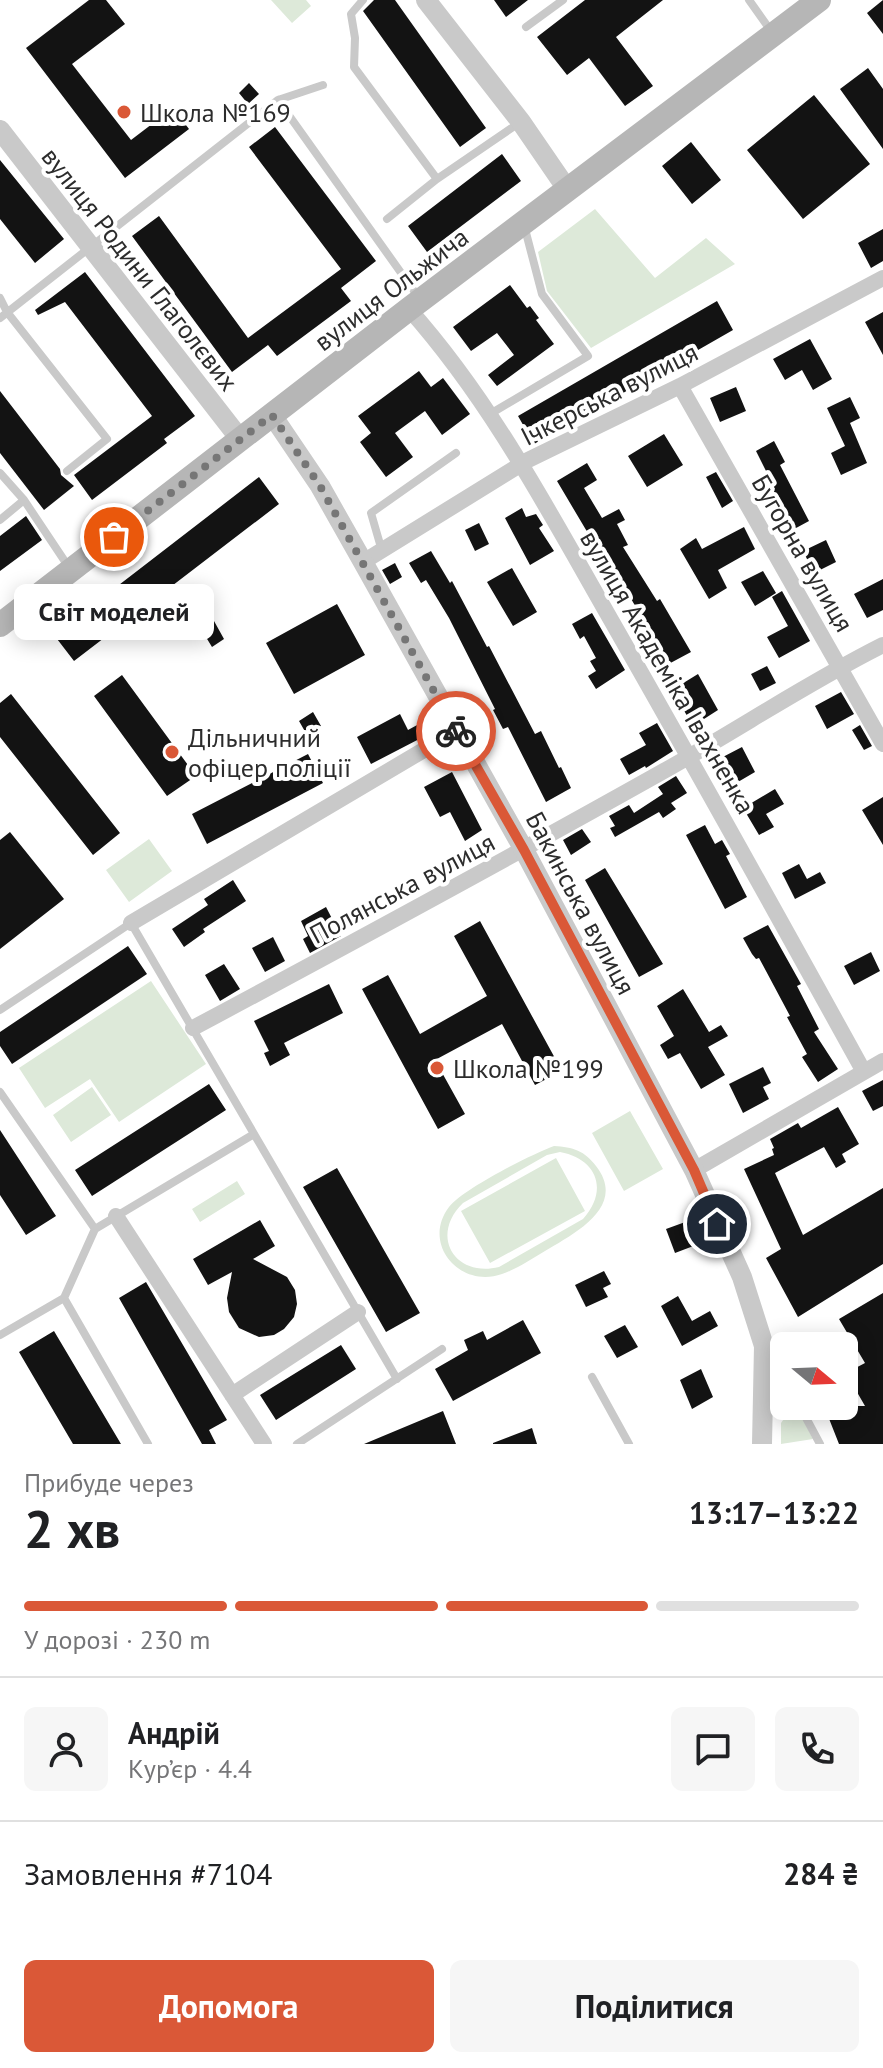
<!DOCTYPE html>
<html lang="uk">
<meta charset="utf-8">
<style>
body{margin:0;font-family:"PT Sans",sans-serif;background:#f6f6f6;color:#202124;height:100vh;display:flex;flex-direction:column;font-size:30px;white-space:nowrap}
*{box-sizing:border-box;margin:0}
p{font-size:26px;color:#757577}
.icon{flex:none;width:44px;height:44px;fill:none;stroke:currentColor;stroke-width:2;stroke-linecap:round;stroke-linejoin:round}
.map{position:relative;height:1444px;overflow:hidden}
.drawer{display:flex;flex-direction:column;background:#fff;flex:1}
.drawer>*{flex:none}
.needle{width:52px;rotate:109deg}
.buttons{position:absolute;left:770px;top:1332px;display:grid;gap:16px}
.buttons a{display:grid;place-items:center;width:88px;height:88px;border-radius:12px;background:#fff;box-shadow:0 4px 20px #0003;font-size:40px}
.pin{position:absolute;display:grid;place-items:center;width:68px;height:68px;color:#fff;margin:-34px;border:4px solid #fff;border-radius:50%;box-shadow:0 2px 8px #0007}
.courier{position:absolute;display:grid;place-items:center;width:80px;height:80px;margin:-40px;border:6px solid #da5837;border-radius:50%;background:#fff;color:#222;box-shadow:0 2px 10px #0007}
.bubble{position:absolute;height:56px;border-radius:12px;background:#fff;box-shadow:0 4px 20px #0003;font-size:26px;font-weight:700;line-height:56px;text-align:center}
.overview em{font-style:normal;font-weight:700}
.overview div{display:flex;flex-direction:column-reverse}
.overview{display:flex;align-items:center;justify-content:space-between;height:136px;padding:0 24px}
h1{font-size:52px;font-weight:700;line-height:60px}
.bar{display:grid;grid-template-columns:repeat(4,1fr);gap:12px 8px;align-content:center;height:96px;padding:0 24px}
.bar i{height:10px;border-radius:6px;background:#e0e0e0}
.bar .current{background:#da5837}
.bar p{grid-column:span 4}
.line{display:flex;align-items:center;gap:20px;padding:0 24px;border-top:2px solid #e0e0e0}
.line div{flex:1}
.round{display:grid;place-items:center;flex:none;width:84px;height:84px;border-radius:12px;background:#f6f6f6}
.action{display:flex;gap:16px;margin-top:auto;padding:16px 24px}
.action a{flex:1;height:92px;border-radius:12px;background:#da5837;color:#fff;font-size:32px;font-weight:700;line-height:92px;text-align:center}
.action a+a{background:#f6f6f6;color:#202124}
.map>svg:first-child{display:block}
.green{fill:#dde9d9;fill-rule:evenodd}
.building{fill:#131313}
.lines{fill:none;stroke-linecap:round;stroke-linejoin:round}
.service{stroke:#c9c9c9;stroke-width:8}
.minor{stroke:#c9c9c9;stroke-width:16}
.tertiary{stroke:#c9c9c9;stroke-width:20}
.secondary{stroke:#b6b6b6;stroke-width:24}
.done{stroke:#767676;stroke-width:8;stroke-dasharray:0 14.4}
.route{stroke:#da5837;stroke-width:10}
.poi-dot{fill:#da5837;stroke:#fff;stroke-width:3}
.labels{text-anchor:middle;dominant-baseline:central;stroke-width:8;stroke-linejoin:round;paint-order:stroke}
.poi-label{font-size:26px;fill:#2c2c2c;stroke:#fff;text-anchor:start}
.street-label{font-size:26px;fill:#2c2c2c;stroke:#fff}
</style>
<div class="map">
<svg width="883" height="1444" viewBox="0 0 883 1444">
<rect width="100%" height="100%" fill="#fff"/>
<!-- green -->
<path class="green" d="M271,0H306L311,6L292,23Z
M595,209L655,278L706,238L735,264L591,348L547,291L538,252Z
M149,839L172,871L129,902L106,870Z
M151,981L206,1064L119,1122L90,1079L45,1108L19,1068Z
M92,1087L111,1115L71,1142L53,1115Z
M630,1111L663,1169L624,1191L592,1133Z
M554,1146C573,1147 585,1151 596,1166C628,1207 573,1234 545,1251C531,1259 517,1269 502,1274C460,1289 421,1244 449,1207C463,1189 532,1154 554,1146ZM560,1152C597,1159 609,1190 583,1219L499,1267C455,1278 429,1236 463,1203L547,1155Z
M556,1158L585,1211L490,1263L461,1211Z
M237,1181L245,1194L200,1222L192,1209Z
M793,1412L804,1421L813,1439L781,1444V1423L788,1413Z"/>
<!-- building -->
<path class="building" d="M89,0H106L125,24L72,64L131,140L173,108L189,129L125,178L26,48Z
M374,0H395L486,128L460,147L363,11Z
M494,0H528L506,17Z
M585,0H663L616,37L653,86L625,106L589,58L567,75L537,37Z
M883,0V34L867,13Z
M868,68L883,89V149L840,89Z
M249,83L259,94L248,104L239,93Z
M814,95L870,164L803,219L747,150Z
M275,127L376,261L341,288L351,301L277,356L268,345L232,372L132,236L159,216L248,338L341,269L249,147Z
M691,142L721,180L692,204L662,166Z
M502,154L521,181L427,252L408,226Z
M0,160L64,239L35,263L0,219Z
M883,229V261L871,268L858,243Z
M85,272L195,416L164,439L167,443L92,500L74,475L152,416L65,302L38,315L35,310Z
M510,285L527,308L530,306L539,318L536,320L554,344L497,386L488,375L514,355L497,333L471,351L453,327Z
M717,301L733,330L534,444L518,416Z
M883,312V355L865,322Z
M810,339L832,379L813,390L802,370L785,380L773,359Z
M419,371L431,387L443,378L470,414L442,435L425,411L395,433L413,457L386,477L360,442L371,433L358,416Z
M736,387L746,411L720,422L710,398Z
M0,391L60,469L61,475L74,486L44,510L0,453Z
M850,397L860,418L850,423L867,463L841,475L831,453L845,446L827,408Z
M664,434L683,465L647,487L628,456Z
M774,441L785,462L780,465L809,521L785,534L773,511L781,507L772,491L775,489L756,451Z
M587,463L597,480L584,488L602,518L619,509L625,520L617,524L628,545L623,547L657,601L660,599L691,652L663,667L639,624L644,621L630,597L627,599L618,585L610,590L600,575L610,570L596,546L588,550L582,539L589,535L557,481Z
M716,472L733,501L722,508L706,477Z
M259,477L279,504L74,661L54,635Z
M522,508L526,517L536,514L543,525L539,528L554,551L530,565L505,518Z
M26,516L42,540L0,571V536Z
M479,523L489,544L475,551L465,530Z
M744,527L755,549L718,570L727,588L709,599L680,549L696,538L702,549Z
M826,540L836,562L814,573L803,551Z
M431,551L450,583L452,581L487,647L489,646L535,734L541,731L559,768L561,767L571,788L546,802L508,727L503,729L493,710L495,709L449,618L426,580L421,583L409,563Z
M395,563L402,577L390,584L382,570Z
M512,568L537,612L513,626L487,582Z
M763,571L776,593L755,606L741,582Z
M883,579V610L867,618L854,594Z
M782,591L810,641L779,658L767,637L788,626L772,597Z
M337,604L365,655L294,694L266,643Z
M592,613L625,670L596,689L588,676L596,671L590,661L596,658L584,636L580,639L572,624Z
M214,621L224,639L212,647L201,629Z
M767,666L776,683L760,691L751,674Z
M698,674L718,710L693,726L672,690Z
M122,675L196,776L167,796L94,696Z
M841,692L854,714L827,729L815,706Z
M11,694L120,833L93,855L0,737V703Z
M313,712L321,726L307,735L299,721Z
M400,714L408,730L419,724L425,736L371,764L357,737Z
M657,723L673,751L646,768L645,766L629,775L620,759L646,745L639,733Z
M860,725L872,746L864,750L852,730Z
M742,747L755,772L726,789L720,778L726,774L719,759Z
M308,754L323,783L207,844L192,814Z
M452,772L482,830L465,841L450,812L440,817L424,787Z
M676,776L687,793L671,803L676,809L663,818L659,812L615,837L610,828L615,826L609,816L629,805L634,813L663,794L658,787Z
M775,789L784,804L766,814L774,827L759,835L743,808Z
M883,797V845L862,810Z
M705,825L715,844L722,840L730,854L726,856L747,897L725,909L686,835Z
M582,829L591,842L571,855L563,840Z
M10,832L64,899L0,949V840Z
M799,864L807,879L820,872L826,883L795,899L782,873Z
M605,868L663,964L639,977L585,880Z
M233,880L246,901L203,929L205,932L184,947L172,929L208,905L204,899Z
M326,907L341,936L310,953L303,939L308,936L301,921Z
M480,921L562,1071L535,1085L502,1024L435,1060L465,1114L438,1129L362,989L388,975L420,1034L487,996L454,936Z
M768,925L801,984L797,986L819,1029L814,1032L838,1069L818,1082L802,1057L807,1054L787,1017L790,1016L759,958L756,959L752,954L743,938Z
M273,937L285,961L265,972L252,948Z
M128,946L147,974L12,1064L0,1046V1032Z
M871,952L880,971L854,985L844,966Z
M224,964L240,989L220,1001L205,975Z
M329,984L343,1013L284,1043L290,1055L270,1066L264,1053L269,1051L254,1021Z
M683,989L709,1032L721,1025L728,1036L708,1047L725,1075L701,1089L680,1053L668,1059L660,1045L674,1036L657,1006Z
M763,1067L771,1083L763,1087L769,1099L743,1113L729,1084Z
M883,1080V1106L873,1111L862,1091Z
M209,1084L226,1110L92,1196L75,1170Z
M838,1107L859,1144L842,1154L846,1162L836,1168L824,1147L775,1173L803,1235L883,1188V1264L798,1317L766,1258L781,1249L744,1169L774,1155L772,1149L774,1148L770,1139L798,1123L801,1128Z
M0,1130L56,1216L26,1235L0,1195Z
M337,1168L420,1313L386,1332L303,1187Z
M260,1220L275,1246L253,1259L287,1277L295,1290L297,1304L294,1317L284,1329L274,1335L259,1337L239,1328L229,1312L227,1298L232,1272L208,1285L193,1259Z
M688,1221L696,1245L675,1253L666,1229Z
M604,1271L611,1284L603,1288L608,1297L586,1307L575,1285Z
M146,1282L227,1420L209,1430L216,1444H202L119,1298Z
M883,1293V1444H839L824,1406H865L846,1373L865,1363L839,1319Z
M678,1296L692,1321L710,1311L718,1326L682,1346L661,1306Z
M523,1320L541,1353L453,1401L435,1369L468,1350L464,1340L483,1331L487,1340Z
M625,1325L638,1347L617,1358L604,1336Z
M54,1331L121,1444H73L19,1352Z
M341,1345L356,1369L276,1420L260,1395Z
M701,1369L713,1397L692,1409L680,1380Z
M443,1411L456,1444H364Z
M532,1428L537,1444H493V1443Z"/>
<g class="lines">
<!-- service -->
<path class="service" d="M363,0L351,14L355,38L354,67L437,179
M749,0L771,31
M526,27L563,0
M278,100L419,298
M387,219L437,179L519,123
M0,298L7,312L107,439L67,471
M0,318L278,100L323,85
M490,414L588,356L542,294L524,225
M0,473L24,500L70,569
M0,520L24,500
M382,551L371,513L456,453
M0,1010L131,923L397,1379
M0,1092L95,1229L64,1298L148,1444
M95,1229L254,1134
M0,1335L64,1298
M592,1377L629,1444
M767,1379L784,1395
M795,1406L805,1416L820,1444
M297,1444L442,1349"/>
<!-- minor -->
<path class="minor" d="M409,309C490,400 547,508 607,613C694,765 779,918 864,1072
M680,386L883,744
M363,562L528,460L680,386L883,278
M131,923L456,731
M193,1028C350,944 507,859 662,772C736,731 807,683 883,645
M694,1170L883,1061
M116,1216L264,1444
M232,1395L358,1312"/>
<!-- tertiary -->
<path class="tertiary" d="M426,0L521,122L567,189
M0,130L240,439
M272,415L320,486L363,562L524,850L694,1170L742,1277L764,1346L762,1444"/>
<!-- secondary -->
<path class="secondary" d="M0,625L409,309L819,0"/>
</g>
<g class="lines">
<!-- done -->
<path class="done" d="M114,537L272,415L320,486L456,731"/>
<!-- route -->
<path class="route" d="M456,731L524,850L694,1170L717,1224"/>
</g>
<!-- markers -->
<g class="poi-dot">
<circle cx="124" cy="112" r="8"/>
<circle cx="172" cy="752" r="8"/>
<circle cx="437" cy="1068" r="8"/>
</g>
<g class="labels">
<!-- poi labels -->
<g class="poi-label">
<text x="140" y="112">Школа №169</text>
<text x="188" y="737">Дільничний<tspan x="188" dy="30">офіцер поліції</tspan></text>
<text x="453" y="1068">Школа №199</text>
</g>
<!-- street labels -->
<g class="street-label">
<text transform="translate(140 269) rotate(52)">вулиця Родини Глаголєвих</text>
<text transform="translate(391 289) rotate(-37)">вулиця Ольжича</text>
<text transform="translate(609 394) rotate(-27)">Ічкерська вулиця</text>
<text transform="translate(803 553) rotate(60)">Бугорна вулиця</text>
<text transform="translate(668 672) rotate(60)">вулиця Академіка Івахненка</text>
<text transform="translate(402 888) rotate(-28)">Полянська вулиця</text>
<text transform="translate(581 903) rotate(62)">Бакинська вулиця</text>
</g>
</g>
</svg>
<div class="buttons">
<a><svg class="needle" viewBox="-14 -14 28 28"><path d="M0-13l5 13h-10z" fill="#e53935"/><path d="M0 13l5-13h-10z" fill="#757577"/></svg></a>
</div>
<div class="pin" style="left:114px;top:537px;background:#ea580c"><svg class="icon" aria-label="bag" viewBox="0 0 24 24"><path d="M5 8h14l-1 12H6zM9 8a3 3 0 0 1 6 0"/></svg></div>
<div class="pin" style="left:717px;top:1224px;background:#1f2937"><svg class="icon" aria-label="home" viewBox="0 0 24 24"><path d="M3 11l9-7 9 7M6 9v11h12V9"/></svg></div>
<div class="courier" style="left:456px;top:731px"><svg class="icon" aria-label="bike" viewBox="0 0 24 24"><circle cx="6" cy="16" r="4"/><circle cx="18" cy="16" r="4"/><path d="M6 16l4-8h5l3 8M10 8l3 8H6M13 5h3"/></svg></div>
<div class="bubble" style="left:14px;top:584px;width:200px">Світ моделей</div>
</div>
<section class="drawer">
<div class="overview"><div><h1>2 хв</h1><p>Прибуде через</p></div><em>13:17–13:22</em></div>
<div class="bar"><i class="current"></i><i class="current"></i><i class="current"></i><i></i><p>У дорозі · 230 m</p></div>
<div class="line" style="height:144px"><a class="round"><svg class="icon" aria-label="person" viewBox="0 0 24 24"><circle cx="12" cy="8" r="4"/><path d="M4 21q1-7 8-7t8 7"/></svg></a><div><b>Андрій</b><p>Кур’єр · 4.4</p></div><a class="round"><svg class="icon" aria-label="chat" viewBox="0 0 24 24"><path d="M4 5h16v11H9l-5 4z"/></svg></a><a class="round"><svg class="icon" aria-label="phone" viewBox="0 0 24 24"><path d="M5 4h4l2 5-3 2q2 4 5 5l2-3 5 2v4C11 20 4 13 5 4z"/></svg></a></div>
<div class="line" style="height:104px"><div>Замовлення #7104</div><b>284 ₴</b></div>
<div class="action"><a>Допомога</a><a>Поділитися</a></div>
</section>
